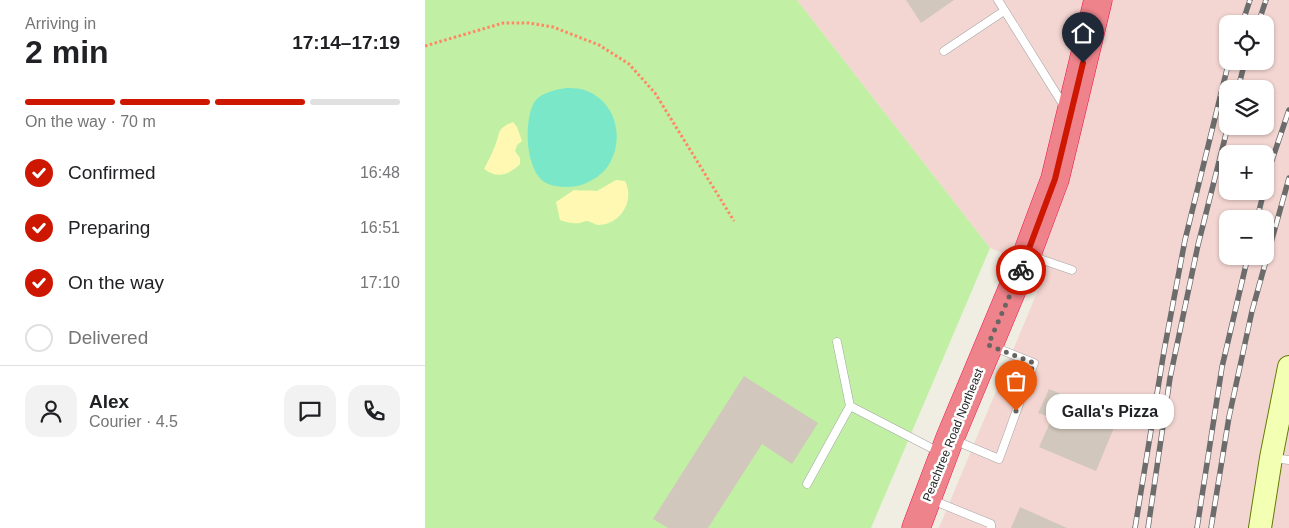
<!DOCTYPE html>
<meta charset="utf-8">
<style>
body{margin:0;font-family:Arial,sans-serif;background:#f2f2f2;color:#202124;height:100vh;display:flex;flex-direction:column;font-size:19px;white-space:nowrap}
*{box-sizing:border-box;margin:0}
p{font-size:16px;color:#757577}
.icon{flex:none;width:28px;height:28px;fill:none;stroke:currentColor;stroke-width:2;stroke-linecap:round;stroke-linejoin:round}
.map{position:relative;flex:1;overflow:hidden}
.sheet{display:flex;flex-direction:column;background:#fff;width:425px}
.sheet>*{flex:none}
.buttons{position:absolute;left:794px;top:15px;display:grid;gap:10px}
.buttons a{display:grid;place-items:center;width:55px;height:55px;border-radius:10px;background:#fff;box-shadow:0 1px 4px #0004;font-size:25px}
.pin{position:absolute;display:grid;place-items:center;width:42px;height:42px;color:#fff;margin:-51px -21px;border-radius:50% 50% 50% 0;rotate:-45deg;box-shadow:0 0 5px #0007}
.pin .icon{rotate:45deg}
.courier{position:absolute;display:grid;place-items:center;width:50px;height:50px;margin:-25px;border:4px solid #cd1700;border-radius:50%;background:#fff;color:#222;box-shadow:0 1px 6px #0007}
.bubble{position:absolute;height:35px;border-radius:15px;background:#fff;box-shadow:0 1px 4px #0004;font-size:16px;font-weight:800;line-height:35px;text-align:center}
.overview em{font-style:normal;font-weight:800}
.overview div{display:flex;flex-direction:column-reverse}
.overview{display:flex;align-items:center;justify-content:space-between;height:85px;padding:0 25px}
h1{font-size:32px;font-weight:800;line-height:38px}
.bar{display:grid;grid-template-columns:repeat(4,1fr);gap:8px 5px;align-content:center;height:60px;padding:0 25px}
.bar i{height:6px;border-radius:4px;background:#e0e0e0}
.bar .current{background:#cd1700}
.bar p{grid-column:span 4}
.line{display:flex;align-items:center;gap:12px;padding:0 25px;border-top:1px solid #e0e0e0}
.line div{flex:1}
.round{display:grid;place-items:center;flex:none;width:52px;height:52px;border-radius:15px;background:#f2f2f2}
ol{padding:0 25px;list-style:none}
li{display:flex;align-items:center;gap:15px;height:55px}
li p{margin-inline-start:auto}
li .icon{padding:5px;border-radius:50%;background:#cd1700;color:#fff;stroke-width:4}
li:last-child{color:#757577}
li i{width:28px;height:28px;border:2px solid #e0e0e0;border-radius:50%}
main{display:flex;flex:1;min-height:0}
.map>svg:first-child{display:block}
.commercial{fill:#f3d6d1;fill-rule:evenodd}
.grass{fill:#c1f0a4}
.sand{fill:#fff8b3}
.pitch{fill:#7ae7c9}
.building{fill:#d1c7bc}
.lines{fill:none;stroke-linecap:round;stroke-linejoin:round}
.lane-casing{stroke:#a5a5a5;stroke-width:9}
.secondary-casing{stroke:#607b00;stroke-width:24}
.highway-casing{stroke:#ec1345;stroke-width:29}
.path{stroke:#ff8766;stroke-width:3;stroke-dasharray:2.5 2.5;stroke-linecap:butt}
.lane{stroke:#fff;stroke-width:8}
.secondary{stroke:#f3ffb3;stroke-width:22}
.highway{stroke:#ef838b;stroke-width:28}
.rail-casing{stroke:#6c6c6c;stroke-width:5.5}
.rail{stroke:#fff;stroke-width:4;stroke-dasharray:11;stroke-linecap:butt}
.done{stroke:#686663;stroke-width:5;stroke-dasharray:0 9}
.route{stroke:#cd1700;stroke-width:6}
.labels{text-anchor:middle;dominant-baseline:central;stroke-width:5;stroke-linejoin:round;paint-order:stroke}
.street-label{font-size:12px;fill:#1e1e1e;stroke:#fff}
</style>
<main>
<section class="sheet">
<div class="overview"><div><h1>2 min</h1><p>Arriving in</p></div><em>17:14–17:19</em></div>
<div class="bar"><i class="current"></i><i class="current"></i><i class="current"></i><i></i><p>On the way · 70 m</p></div>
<ol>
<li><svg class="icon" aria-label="check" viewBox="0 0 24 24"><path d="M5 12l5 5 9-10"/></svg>Confirmed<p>16:48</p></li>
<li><svg class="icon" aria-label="check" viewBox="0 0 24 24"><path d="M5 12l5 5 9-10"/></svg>Preparing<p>16:51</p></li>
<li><svg class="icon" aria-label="check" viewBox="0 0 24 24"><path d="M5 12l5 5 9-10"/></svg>On the way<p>17:10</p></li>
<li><i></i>Delivered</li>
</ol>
<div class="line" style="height:90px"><a class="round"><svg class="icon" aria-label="person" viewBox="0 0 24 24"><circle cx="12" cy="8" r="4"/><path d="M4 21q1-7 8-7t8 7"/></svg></a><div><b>Alex</b><p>Courier · 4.5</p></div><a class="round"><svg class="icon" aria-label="chat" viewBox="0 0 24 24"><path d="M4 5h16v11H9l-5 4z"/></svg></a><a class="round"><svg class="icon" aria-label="phone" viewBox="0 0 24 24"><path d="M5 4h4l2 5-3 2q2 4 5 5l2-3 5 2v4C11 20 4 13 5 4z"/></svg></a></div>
</section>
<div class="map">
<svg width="864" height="528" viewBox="0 0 864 528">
<rect width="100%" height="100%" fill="#f0ede3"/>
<!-- commercial -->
<path class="commercial" d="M372,0H864V528H514L621,271L565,248ZM802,24H840V61H802ZM802,89H840V126H802ZM802,154H840V191H802ZM802,219H840V256H802Z"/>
<!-- grass -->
<path class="grass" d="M0,0H372L565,248L446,528H0Z"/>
<!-- sand -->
<path class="sand" d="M88,122L92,127L97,141L92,145L90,151L95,158V164C84,175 72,179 59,169C63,161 67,154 70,146C76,132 71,129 88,122Z
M191,180L200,181C210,200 196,225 173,225C169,224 165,221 161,221C161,221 155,223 154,223C148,224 141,222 135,220L131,202L149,190C157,191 164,190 172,191Z"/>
<!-- pitch -->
<path class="pitch" d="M141,88C146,88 152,88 156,89C191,98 201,139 183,166C177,175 168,180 159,184C149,188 131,188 121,183C100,172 98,119 110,101C117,92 131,90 141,88Z"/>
<!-- building -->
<path class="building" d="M481,0H529L496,23Z
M319,376L393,423L367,464L337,444L283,528H243L228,519Z
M624,389L693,418L671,471L614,447L627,418L613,413Z
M595,507L642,528H586Z"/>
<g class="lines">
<defs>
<path id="lane" d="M573,0L639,106
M519,51L579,11
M606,256L647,270
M412,342L425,406
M529,440L574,459L609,363L569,347
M848,458L864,460
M382,484L425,406L514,452
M507,500L566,524V528"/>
<path id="secondary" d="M835,528L846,458L864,367"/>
<path id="highway" d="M491,528L525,438L602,254L630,179L673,0"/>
</defs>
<!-- lane casing -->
<use href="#lane" class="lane-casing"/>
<!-- secondary casing -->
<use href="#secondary" class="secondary-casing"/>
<!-- highway casing -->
<use href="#highway" class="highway-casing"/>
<!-- path -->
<path class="path" d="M0,46L78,23H104L128,27L174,45L204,64L230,93L309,221"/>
<!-- lane -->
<use href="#lane" class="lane"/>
<!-- secondary -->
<use href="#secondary" class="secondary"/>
<!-- highway -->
<use href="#highway" class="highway"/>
<defs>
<path id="rail" d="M817,24L825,0
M833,24L841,0
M813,89L820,61
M840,185L845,166L864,110
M832,219L839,191
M710,528L739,351L760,240L804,61
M723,528L745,378L773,245L803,126
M772,528L797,367L823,256
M786,528L804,417L827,311L864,178"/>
</defs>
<!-- rail casing -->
<use href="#rail" class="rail-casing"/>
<!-- rail -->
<use href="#rail" class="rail"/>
</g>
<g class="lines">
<!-- done -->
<path class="done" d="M591,411L609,363L563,345L596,270"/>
<!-- route -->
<path class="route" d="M596,270L630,179L658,63"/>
</g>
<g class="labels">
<!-- street labels -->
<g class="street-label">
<text transform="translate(528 435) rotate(-68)">Peachtree Road Northeast</text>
</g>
</g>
</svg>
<div class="buttons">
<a><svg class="icon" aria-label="locate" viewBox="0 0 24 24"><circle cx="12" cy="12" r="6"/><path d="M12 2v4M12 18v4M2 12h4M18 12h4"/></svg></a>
<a><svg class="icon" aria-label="layers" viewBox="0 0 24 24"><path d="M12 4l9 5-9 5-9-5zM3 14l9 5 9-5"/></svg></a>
<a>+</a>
<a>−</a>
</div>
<div class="pin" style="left:591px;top:411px;background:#ea580c"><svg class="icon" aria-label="bag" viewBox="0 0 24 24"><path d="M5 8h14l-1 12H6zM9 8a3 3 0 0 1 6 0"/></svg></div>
<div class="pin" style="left:658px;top:63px;background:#1f2937"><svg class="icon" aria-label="home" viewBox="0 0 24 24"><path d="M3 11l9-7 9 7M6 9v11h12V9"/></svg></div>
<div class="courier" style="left:596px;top:270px"><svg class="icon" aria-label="bike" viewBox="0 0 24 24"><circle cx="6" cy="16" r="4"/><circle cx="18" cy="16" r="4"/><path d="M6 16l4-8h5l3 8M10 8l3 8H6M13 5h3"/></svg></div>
<div class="bubble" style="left:621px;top:394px;width:128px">Galla's Pizza</div>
</div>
</main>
